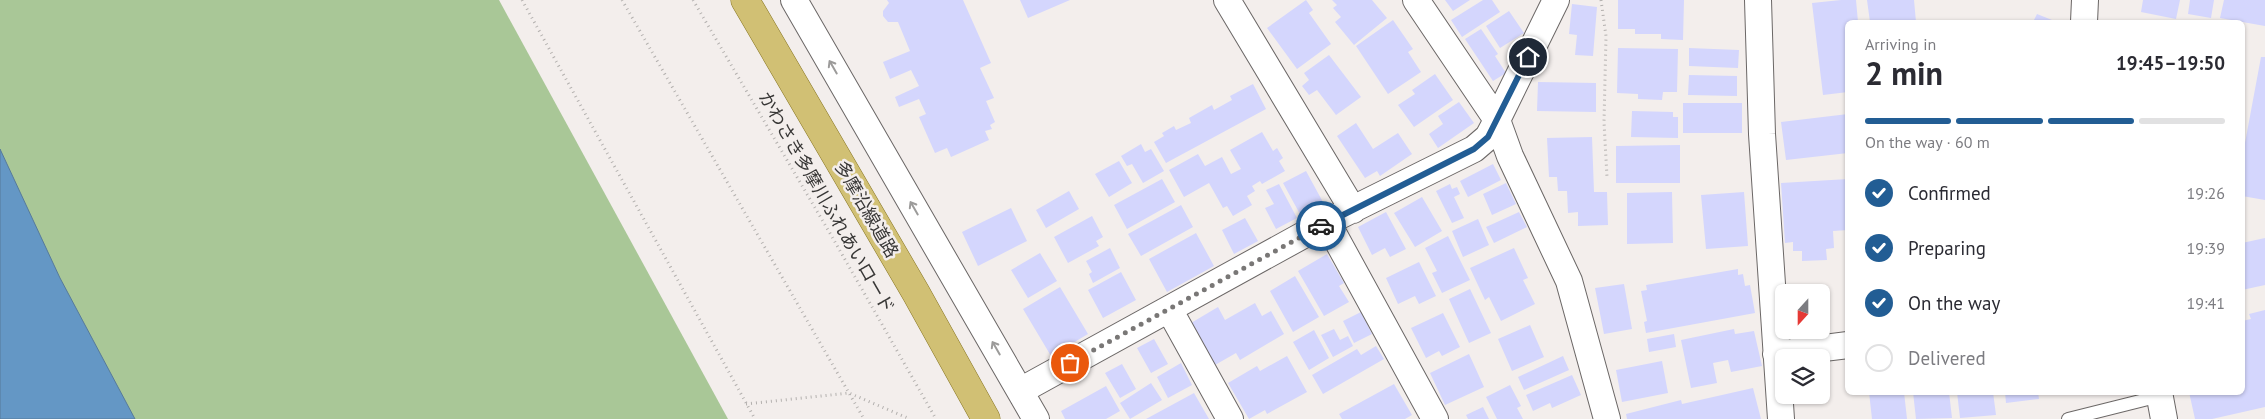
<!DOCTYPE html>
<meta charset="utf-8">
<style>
body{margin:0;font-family:"PT Sans","Noto Sans JP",sans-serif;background:#f7f7f7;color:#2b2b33;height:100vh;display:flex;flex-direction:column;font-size:19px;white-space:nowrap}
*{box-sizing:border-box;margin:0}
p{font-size:16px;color:#7c7c81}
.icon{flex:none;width:28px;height:28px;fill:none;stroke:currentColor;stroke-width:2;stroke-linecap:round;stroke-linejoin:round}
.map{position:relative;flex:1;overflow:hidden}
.panel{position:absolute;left:1845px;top:20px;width:400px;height:375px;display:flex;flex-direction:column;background:#fff;border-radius:8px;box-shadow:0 1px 4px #0004}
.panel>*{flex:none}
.needle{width:32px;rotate:201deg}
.tools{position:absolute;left:1775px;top:284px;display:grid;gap:10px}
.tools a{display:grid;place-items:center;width:55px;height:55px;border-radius:8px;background:#fff;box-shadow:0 1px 4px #0004;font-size:25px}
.pin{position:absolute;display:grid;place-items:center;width:42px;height:42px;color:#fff;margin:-21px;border:2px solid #fff;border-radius:50%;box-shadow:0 1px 5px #0007}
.courier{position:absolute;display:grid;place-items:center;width:50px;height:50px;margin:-25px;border:4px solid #225d94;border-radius:50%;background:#fff;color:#222;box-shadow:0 1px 6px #0007}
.overview em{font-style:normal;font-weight:700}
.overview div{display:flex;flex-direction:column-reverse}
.overview{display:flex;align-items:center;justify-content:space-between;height:85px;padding:0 20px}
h1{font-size:32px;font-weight:700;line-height:38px}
.bar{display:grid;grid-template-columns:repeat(4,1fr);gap:8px 5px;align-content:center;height:60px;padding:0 20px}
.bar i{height:6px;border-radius:4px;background:#e1e1e2}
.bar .selected{background:#225d94}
.bar p{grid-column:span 4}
ol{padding:0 20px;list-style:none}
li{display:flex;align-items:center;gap:15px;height:55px}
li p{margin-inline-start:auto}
li .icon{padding:5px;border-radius:50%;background:#225d94;color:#fff;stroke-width:4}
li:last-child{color:#7c7c81}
li i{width:28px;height:28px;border:2px solid #e1e1e2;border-radius:50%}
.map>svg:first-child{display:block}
.green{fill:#a9c797}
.water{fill:#6497c5;stroke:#577a9a}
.building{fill:#d4d6fd}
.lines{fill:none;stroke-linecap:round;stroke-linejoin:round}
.lane-casing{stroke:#6b6766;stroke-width:14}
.street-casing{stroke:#6b6766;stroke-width:28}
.primary-casing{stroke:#877522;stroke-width:29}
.path{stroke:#b3b0ae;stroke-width:3;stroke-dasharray:1 4;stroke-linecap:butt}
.lane{stroke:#fff;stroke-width:12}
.street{stroke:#fff;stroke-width:26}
.primary{stroke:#d1c074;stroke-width:28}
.oneway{stroke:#9c9b9a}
.done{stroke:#797776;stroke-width:5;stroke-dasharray:0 9}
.route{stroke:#225d94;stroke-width:6}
.labels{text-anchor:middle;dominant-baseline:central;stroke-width:5;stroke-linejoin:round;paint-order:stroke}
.street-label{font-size:18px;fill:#383736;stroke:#f3eeec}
</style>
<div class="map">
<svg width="2265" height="419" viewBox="0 0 2265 419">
<rect width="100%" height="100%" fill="#f3eeec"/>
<!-- green -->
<path class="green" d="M0,0H499L728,419H134L60,281L0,150Z"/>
<!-- water -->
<path class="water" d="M0,149L60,278L135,419H0Z"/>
<!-- building -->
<path class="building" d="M887,0H963L991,63L980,68L994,98L986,101L995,122L990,125L992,129L985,131L989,140L951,157L947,148L935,153L919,117L926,114L919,99L899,107L895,97L919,86L911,70L890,79L883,62L910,51L898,22H888L883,16V11L889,3Z
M1020,0H1070L1028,18Z
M1306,0L1313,10L1309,13L1331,44L1297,69L1267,28Z
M1332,0H1372L1387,18L1354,45L1335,22L1341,17L1333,8L1337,5Z
M1445,0H1470L1453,11Z
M1483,0H1492L1500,12L1462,37L1451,20Z
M1618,0H1684L1683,40L1661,39V34H1635V29H1618Z
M1841,0H1856L1858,22H1848V92L1823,95L1812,3Z
M1867,0H1914L1916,22H1870Z
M2143,0H2180L2176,19L2141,12Z
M2190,0H2214L2211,18L2188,14Z
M2224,0H2265V26L2220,18Z
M1572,4L1597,7L1593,56L1575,55L1577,35L1569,34Z
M1509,11L1524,33L1500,48L1486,26Z
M2037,14L2057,22H2033Z
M1393,20L1413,49L1408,52L1421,72L1388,94L1356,46Z
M1481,29L1498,54L1495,56L1506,73L1493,81L1465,39Z
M1618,48L1678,49L1677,92H1663L1662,100L1638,99V94L1617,93Z
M1689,48L1739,50L1738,68L1689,66Z
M1329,55L1361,97L1336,115L1317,90L1309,95L1302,86L1309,80L1304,73Z
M2261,57H2265V200L2242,196V159Z
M1435,74L1453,100L1414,127L1398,105L1415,94L1412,90Z
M1689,75L1737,76V96L1688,95Z
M1538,82L1596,83V112L1537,111Z
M1253,84L1266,109L1166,163L1154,142L1164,136L1162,133L1174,126L1176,130L1191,123L1189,118L1212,105L1214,110L1232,100L1230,96Z
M1459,102L1474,123L1438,148L1429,134L1443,124L1438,116Z
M1683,103H1742V133H1683Z
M1632,111L1673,112V117H1678V138L1631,137Z
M1848,114V153L1786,160L1781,122Z
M1356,123L1373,149L1398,133L1412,154L1380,176L1377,171L1365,178L1337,136Z
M1262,132L1273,151L1277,148L1283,158L1279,161L1285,171L1262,184L1260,181L1252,186L1255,191L1247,196L1252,205L1233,216L1227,206L1223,208L1209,183L1184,197L1169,170L1198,154L1205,166L1222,157L1231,174L1241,169L1230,150Z
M1592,137L1594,192H1607L1608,225L1578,226V212L1568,213L1567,191H1558L1557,177H1549L1547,138Z
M1141,144L1145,152L1151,149L1164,171L1143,183L1132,164L1127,166L1121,156Z
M1680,145V183H1616V146Z
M1119,161L1132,183L1109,197L1095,174Z
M1493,164L1501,180L1468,197L1460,181Z
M1306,171L1324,204L1301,216L1283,183Z
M1162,179L1175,202L1127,229L1114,205Z
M1848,179V230L1833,231L1834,248L1826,249L1827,260L1802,261V251H1793V242L1785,243L1781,183Z
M1506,183L1516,204L1492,215L1483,194Z
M1279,184L1297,218L1276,229L1265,208L1274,204L1266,190Z
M1450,184L1452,189L1457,187L1460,194L1454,197L1464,218L1452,223L1436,191Z
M1069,191L1079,209L1046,228L1036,210Z
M1672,192L1673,243L1627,244V193Z
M1744,192L1748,246L1706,249L1701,195Z
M1422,197L1442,231L1415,247L1394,213Z
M1181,205L1193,227L1141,256L1128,234Z
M1011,208L1027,241L978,266L962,232Z
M1386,212L1406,249L1390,257L1385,248L1372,255L1358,227Z
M1519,212L1527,227L1494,243L1486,227Z
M1092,216L1103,237L1096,241L1099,246L1068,263L1054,237Z
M1245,218L1258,241L1234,254L1222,230Z
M1478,219L1489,245L1463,257L1452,231Z
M1196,233L1214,266L1167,292L1149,259Z
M1448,236L1470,280L1442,293L1432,273L1437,271L1425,248Z
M2265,238V285L2242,290V243Z
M1110,248L1120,268L1093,283L1089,274L1092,272L1086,261Z
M1514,248L1528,278L1523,280L1535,304L1501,321L1489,297L1485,300L1470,268Z
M1040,253L1057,281L1028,298L1011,270Z
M1327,254L1344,283L1339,286L1349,302L1324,316L1298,271Z
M1419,262L1436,296L1419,304L1415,296L1398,304L1386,278Z
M1738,269V275L1743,274L1745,286L1750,285L1755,313L1646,333L1644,322L1647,321L1641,291L1647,290L1646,285Z
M1121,272L1136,300L1103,318L1088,290Z
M1295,276L1319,317L1293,332L1270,291Z
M1624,284L1632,329L1604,334L1595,288Z
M1060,287L1088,334L1051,356L1023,309Z
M1470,289L1491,333L1469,343L1449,299Z
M1255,303L1262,316L1271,311L1284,334L1240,360L1236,353L1215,365L1191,323L1218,307L1225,320Z
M2265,310V407L2212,419H2195L2189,392H2242V321L2251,319L2249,314Z
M1361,312L1372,334L1354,343L1343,321Z
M1443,313L1460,347L1442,356L1439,351L1426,358L1411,328Z
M1530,325L1544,357L1512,371L1498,339Z
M1334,329L1340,340L1348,336L1353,346L1333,357L1321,335Z
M1734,329L1735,334L1754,331L1762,366L1731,372L1728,360L1713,363L1717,383L1691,388L1681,340Z
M1314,330L1329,358L1309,370L1293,342Z
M1674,334L1676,347L1649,352L1647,339Z
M1154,339L1168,364L1151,373L1137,348Z
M1376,346L1384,359L1323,394L1312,375L1357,349L1361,355Z
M1469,354L1484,387L1445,405L1430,373Z
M1287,356L1307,392L1267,414L1265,410L1249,419L1228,383L1257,366L1260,371Z
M1563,356L1569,370L1524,390L1518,377Z
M1662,361L1668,393L1622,402L1616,370Z
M1181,363L1192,385L1168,398L1157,377Z
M1122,364L1136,389L1120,398L1105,373Z
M1572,375L1581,395L1552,408L1550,403L1533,411L1526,395Z
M1151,383L1162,400L1130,419L1120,403Z
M1394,384L1412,415L1405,419H1342L1339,414Z
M1510,385L1521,406L1517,408L1523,419H1497L1486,397Z
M1106,386L1120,411L1106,419H1065L1061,411Z
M1753,388L1761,419H1627L1626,414L1681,400L1682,404Z
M1869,392H1904L1907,419H1872Z
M1913,392H1949L1952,418L1916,419Z
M1957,392H1993L1996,415L1960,418Z
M2005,392H2038L2039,399L2006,403Z
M1194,393L1209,419H1146Z
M1483,407L1489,419H1468L1466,415Z"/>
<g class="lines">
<defs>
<path id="lane" d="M2068,419L2160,396"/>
<path id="street" d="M794,0L1036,419
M1227,0L1353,210
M1416,0L1497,120L1510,156L1569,281L1607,419
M1758,0L1762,134L1781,419
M2084,22L2085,0
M1327,222L1435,419
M1169,309L1230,419
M1776,354L1848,345
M1020,391L1327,222L1474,149L1488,137L1497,120L1556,0
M2159,392L2164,419"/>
<path id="primary" d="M745,0L916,293L986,419"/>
</defs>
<!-- lane casing -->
<use href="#lane" class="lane-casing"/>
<!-- street casing -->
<use href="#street" class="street-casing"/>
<!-- primary casing -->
<use href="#primary" class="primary-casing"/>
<!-- path -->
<path class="path" d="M522,0L755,419
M622,0L864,419
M693,0L831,235L936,419
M1601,0L1606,36L1604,122L1607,177
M746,404L849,393L910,419"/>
<!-- lane -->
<use href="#lane" class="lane"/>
<!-- street -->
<use href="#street" class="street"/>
<!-- primary -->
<use href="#primary" class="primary"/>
</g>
<!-- one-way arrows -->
<defs><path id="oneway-shaft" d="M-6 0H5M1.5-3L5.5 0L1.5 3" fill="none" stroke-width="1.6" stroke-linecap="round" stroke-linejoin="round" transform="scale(1.25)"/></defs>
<g class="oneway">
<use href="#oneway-shaft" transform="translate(833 67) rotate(-120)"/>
<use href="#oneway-shaft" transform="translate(914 208) rotate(-120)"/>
<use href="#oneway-shaft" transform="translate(996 348) rotate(-120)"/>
</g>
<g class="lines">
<!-- done -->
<path class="done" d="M1070,363L1321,226"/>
<!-- route -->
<path class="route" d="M1321,226L1474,149L1488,137L1528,57"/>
</g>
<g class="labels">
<!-- street labels -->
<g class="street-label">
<text transform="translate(827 202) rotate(60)">かわさき多摩川ふれあいロード</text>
<text transform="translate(867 209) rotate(60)">多摩沿線道路</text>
</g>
</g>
</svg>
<div class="tools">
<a><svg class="needle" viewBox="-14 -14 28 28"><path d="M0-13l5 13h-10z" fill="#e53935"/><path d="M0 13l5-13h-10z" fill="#7c7c81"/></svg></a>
<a><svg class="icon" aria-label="layers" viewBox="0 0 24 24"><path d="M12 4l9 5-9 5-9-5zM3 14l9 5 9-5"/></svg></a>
</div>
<div class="pin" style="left:1070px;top:363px;background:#ea580c"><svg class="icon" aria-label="bag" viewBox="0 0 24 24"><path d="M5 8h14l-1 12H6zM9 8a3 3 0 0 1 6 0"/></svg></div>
<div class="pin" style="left:1528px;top:57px;background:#1f2937"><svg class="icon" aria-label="home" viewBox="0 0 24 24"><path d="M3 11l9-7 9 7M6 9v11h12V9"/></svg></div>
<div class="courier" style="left:1321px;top:226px"><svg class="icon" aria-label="car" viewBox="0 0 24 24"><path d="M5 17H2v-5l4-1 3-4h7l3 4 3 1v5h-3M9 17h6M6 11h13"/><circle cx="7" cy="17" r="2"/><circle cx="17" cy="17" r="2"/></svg></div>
<section class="panel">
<div class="overview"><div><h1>2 min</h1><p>Arriving in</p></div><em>19:45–19:50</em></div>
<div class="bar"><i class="selected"></i><i class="selected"></i><i class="selected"></i><i></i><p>On the way · 60 m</p></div>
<ol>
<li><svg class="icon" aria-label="check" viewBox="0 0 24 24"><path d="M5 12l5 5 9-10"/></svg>Confirmed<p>19:26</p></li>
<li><svg class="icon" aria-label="check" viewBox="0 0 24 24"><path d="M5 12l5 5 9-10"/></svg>Preparing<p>19:39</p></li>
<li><svg class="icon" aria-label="check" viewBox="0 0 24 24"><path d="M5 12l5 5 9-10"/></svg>On the way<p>19:41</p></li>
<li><i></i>Delivered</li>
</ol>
</section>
</div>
